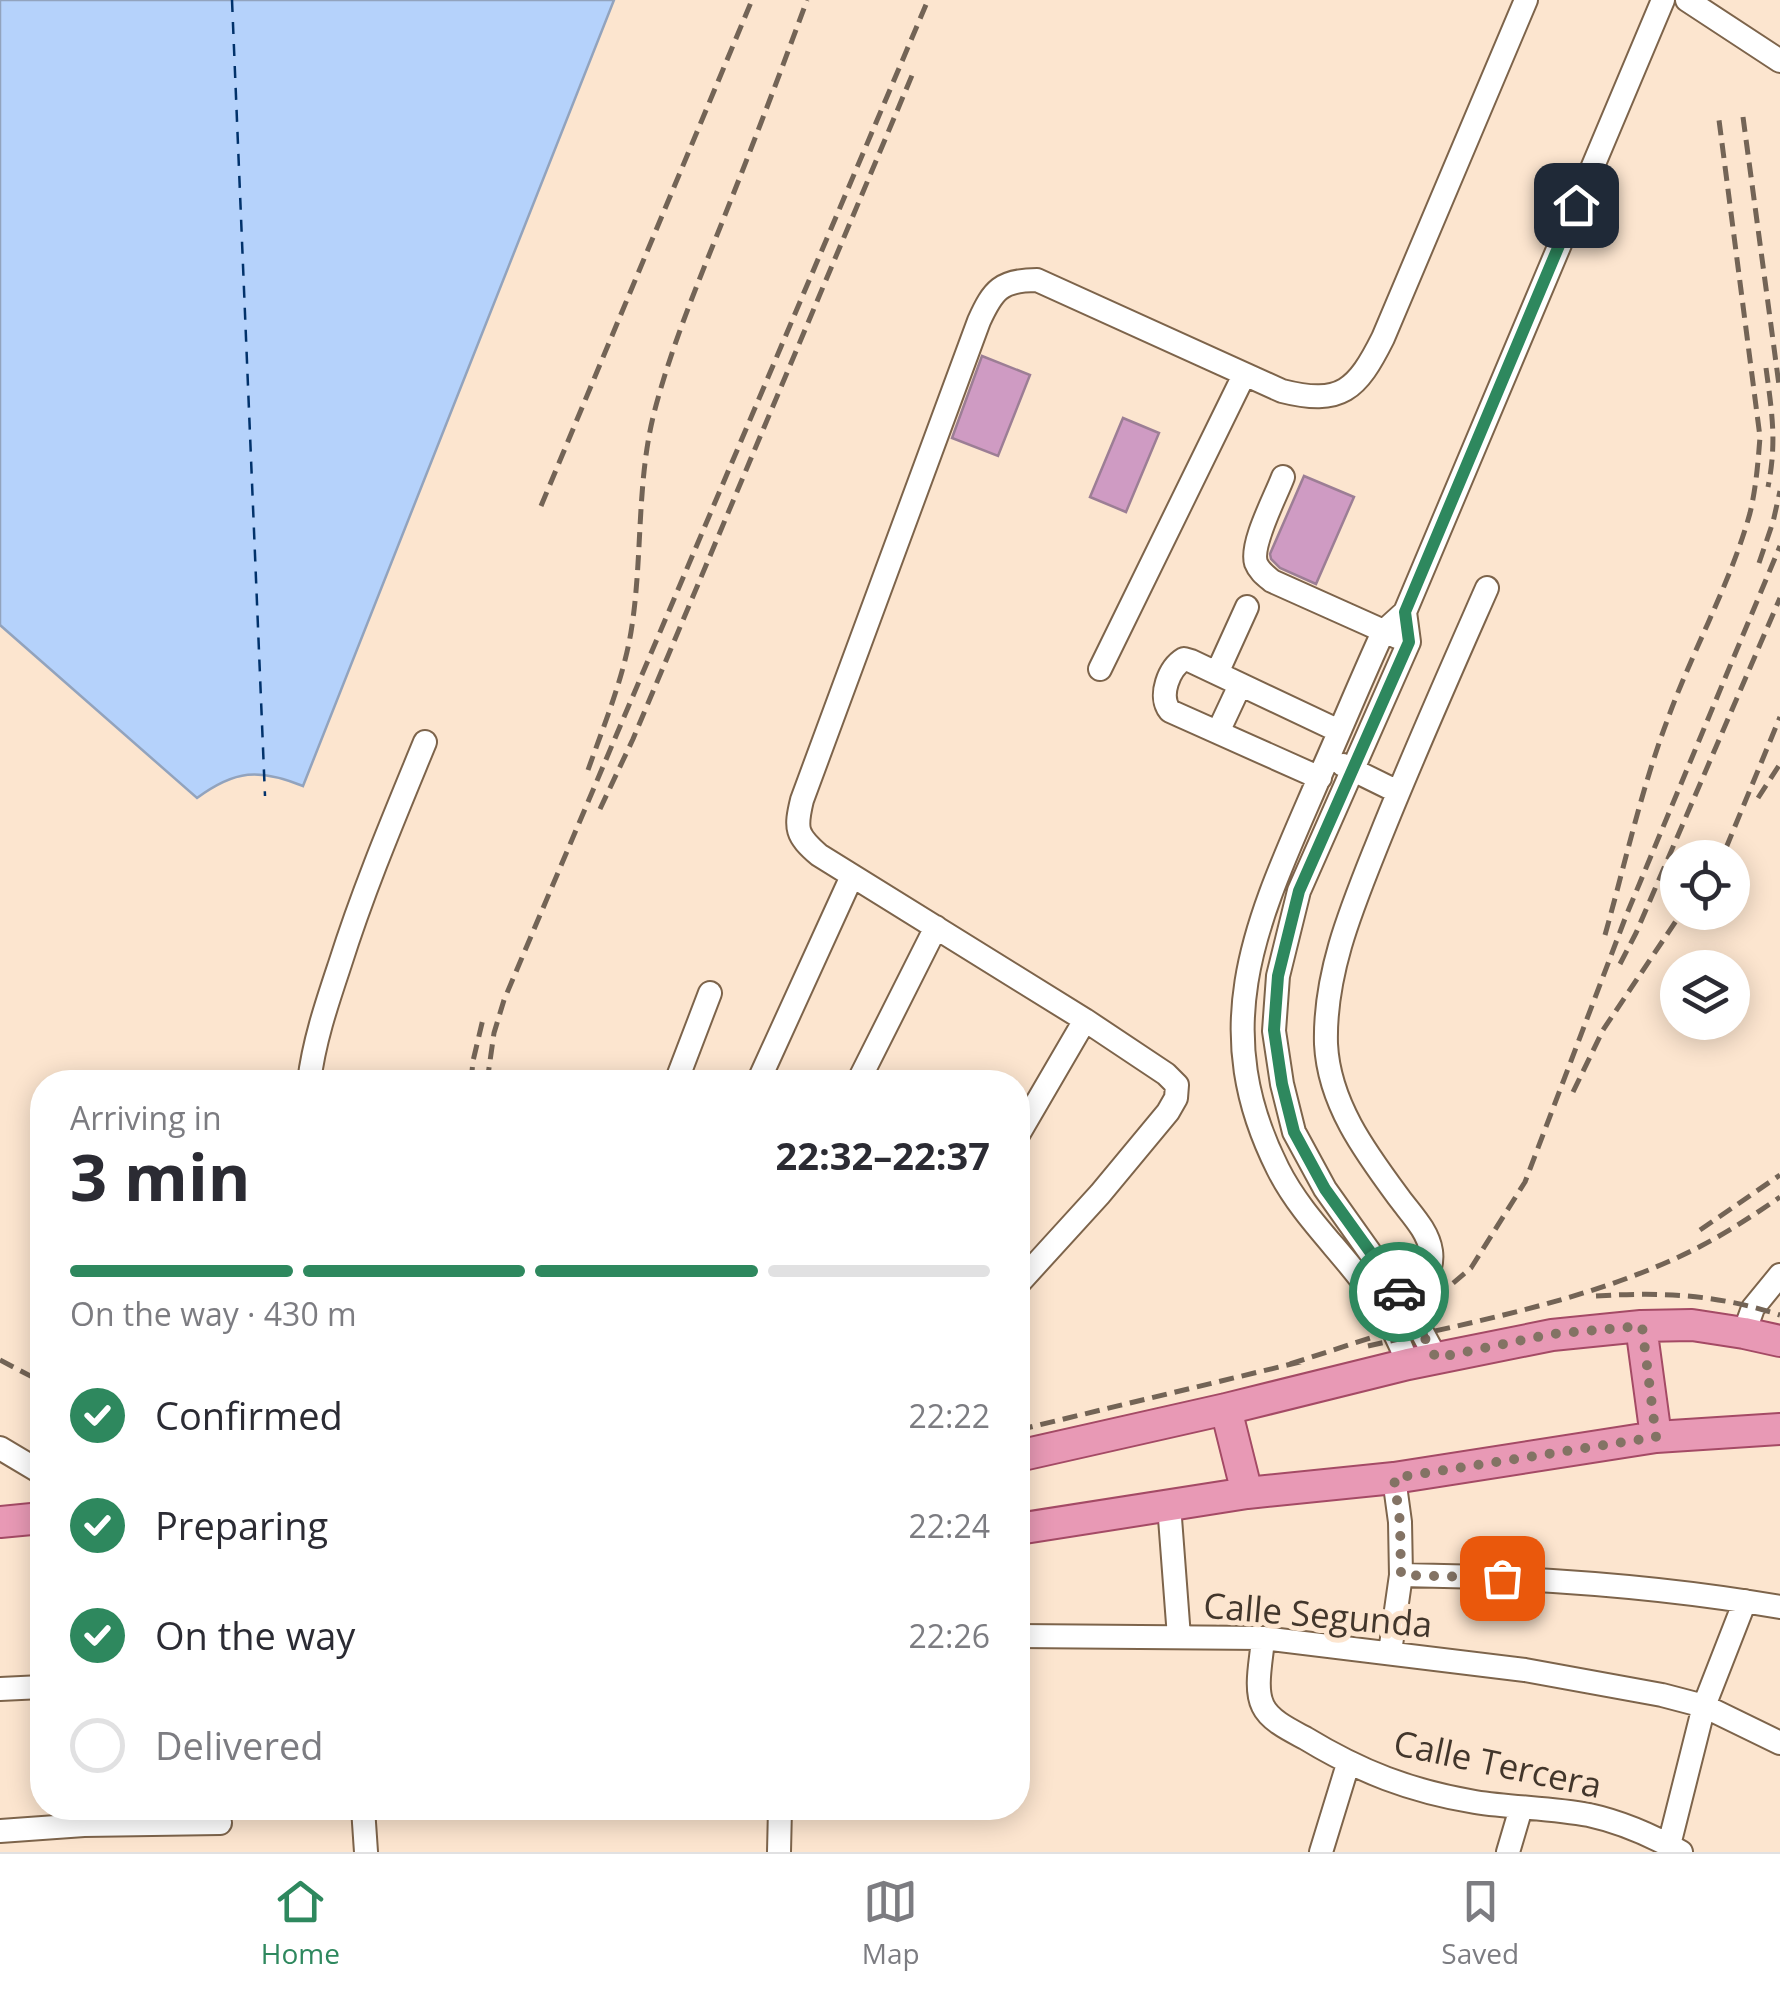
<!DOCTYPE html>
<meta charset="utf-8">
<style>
body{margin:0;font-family:"Open Sans",sans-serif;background:#f2f2f3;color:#2b2b33;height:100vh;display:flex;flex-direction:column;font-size:38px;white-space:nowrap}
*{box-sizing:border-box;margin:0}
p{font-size:32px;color:#7c7c81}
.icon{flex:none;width:55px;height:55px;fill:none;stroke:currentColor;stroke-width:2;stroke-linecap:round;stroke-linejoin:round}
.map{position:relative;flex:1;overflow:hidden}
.side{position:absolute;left:30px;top:1070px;width:1000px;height:750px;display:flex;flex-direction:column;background:#fff;border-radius:40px;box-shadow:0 5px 25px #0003}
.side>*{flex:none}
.fabs{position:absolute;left:1660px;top:840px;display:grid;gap:20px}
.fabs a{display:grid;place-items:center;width:90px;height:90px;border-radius:50%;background:#fff;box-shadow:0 5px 25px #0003;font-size:50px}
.pin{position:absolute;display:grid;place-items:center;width:85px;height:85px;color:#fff;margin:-42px;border-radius:20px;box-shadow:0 5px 15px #0006}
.courier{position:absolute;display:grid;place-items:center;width:100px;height:100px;margin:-50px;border:8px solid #2e885e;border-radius:50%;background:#fff;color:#222;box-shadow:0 2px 12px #0007}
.summary em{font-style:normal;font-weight:700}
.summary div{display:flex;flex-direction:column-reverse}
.summary{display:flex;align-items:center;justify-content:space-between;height:170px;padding:0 40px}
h1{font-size:65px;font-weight:700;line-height:75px}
.bar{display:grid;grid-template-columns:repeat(4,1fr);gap:15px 10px;align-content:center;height:120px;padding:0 40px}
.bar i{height:12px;border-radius:8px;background:#e1e1e2}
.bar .active{background:#2e885e}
.bar p{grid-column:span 4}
ol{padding:0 40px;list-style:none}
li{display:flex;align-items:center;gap:30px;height:110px}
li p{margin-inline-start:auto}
li .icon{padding:10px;border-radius:50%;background:#2e885e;color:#fff;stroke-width:4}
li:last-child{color:#7c7c81}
li i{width:55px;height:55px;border:5px solid #e1e1e2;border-radius:50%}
.menu{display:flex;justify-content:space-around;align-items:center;height:140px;border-top:2px solid #e1e1e2;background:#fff;font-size:28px;color:#7c7c81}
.menu a{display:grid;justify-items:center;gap:5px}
.menu .active{color:#2e885e}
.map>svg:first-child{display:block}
.water{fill:#b5d2fb;stroke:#92a3bd;stroke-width:2.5}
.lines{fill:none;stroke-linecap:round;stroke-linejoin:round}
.ferry{stroke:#01326b;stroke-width:2.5;stroke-dasharray:12 10;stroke-linecap:butt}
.building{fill:#cf9bc3;stroke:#9c7e95;stroke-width:2.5}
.minor-casing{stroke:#7d644b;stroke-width:26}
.major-casing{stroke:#a44a65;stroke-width:34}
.minor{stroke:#fff;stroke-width:22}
.major{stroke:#e899b5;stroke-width:30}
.rail{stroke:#736456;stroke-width:5;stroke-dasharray:15 8;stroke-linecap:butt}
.done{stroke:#837364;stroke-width:10;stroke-dasharray:0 18}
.route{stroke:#2e885e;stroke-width:12}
.labels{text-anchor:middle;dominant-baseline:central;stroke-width:10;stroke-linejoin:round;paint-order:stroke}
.street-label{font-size:35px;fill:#42362b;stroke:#fce5cf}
</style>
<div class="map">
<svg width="1780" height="1852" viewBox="0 0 1780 1852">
<rect width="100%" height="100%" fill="#fce5cf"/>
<!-- water -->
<path class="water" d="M0,0H614L303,786C259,768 235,770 197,798L0,625Z"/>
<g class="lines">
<!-- ferry -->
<path class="ferry" d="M232,0L265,796"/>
</g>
<!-- building -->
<path class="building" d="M982,356L1030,375L998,456L952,438Z
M1123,418L1159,433L1126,512L1090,497Z
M1304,476L1354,497L1316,584L1280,568L1271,559L1270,554Z"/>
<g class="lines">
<defs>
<path id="minor" d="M1687,0L1780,61
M1283,477C1276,496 1250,544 1256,563C1259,571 1266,576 1272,581L1397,637
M1405,612L1409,642L1299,891L1278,976L1274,1031L1282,1084L1294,1132L1325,1189L1408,1306L1436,1358
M1100,669L1244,375
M1217,673L1247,607
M1218,732L1240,685
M1343,765L1398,792
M1320,778L1170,711C1158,696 1169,668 1184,659L1191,661L1339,731
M309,1082C314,1041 327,1003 340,964C364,888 395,815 425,742
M676,1082L710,993
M758,1082L852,876
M858,1082L936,927
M1018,1135L1085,1020
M1018,1284L1100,1194L1168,1112L1176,1098L1177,1085L1166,1074L1085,1020L819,855C796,835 795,829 802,800L979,321C993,290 1001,280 1037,280L1282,391C1341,406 1357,390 1383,338L1526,0
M1408,1306C1420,1291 1434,1272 1431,1251C1428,1231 1412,1215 1400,1199C1366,1153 1329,1104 1326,1044C1324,972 1353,905 1379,840C1413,755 1450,672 1487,588
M1744,1333L1753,1308L1780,1275
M1408,1364C1399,1340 1388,1318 1374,1297C1344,1253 1302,1217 1278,1169C1204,1022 1260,915 1319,778C1341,729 1361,680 1383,632L1405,612L1663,0
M0,1448L42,1473
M1169,1505L1179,1637
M1401,1575C1528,1577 1654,1585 1780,1607
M1018,1636L1263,1638L1525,1670L1662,1695L1704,1706L1780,1743
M1263,1638C1262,1658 1254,1688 1263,1706C1270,1721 1292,1731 1305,1738C1361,1772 1410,1791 1475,1802C1513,1808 1552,1808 1589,1815C1621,1822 1653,1836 1681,1852
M1390,1652L1401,1575L1400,1522L1394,1478
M0,1689L42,1687
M363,1808L366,1852
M0,1831L84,1825L220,1823
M1669,1845L1704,1706L1745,1601
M779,1852L780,1808
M1321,1852L1348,1764
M1508,1852L1521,1808"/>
<path id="major" d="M1641,1326L1656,1437
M1226,1409L1247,1493
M1018,1456L1226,1409L1408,1364L1552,1335L1641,1326L1692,1325L1744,1333L1780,1341
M0,1522L42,1518
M1018,1529L1247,1493L1394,1478L1656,1437L1780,1429"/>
</defs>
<!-- minor casing -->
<use href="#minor" class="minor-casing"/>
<!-- major casing -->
<use href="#major" class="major-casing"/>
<!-- minor -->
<use href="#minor" class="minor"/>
<!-- major -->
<use href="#major" class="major"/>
<!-- rail -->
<path class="rail" d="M1743,117L1779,385
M1766,368C1772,413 1777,442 1768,487
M541,506L752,0
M1759,563L1773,522L1780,491
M588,770C604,725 623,679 631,632C643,559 636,485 654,413C671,347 698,283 723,220C752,147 780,74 807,0
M1758,798L1780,764
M600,809L633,739L913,73
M1726,848L1780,717
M1605,935C1625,864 1641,790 1667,721C1692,651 1730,585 1750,513C1756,488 1758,463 1760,437L1719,120
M1620,964L1636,933L1780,598
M471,1082L473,1061L483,1019
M487,1082L494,1033L504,1000L928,0
M1573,1092L1603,1030L1682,912
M1700,1230L1780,1175
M1596,1296C1663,1292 1715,1294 1780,1315
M1368,1346C1477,1321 1601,1298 1701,1246C1728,1232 1754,1215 1780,1197
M0,1360L42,1382
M1290,1364L1370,1338L1432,1301L1471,1268L1525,1182L1626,916L1780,546
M1018,1430L1304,1361"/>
</g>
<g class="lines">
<!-- done -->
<path class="done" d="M1399,1292L1436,1358L1552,1334L1642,1326L1656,1437L1394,1478L1400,1522L1401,1575L1502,1578"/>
<!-- route -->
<path class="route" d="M1399,1292L1325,1189L1294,1132L1282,1084L1274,1030L1278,976L1299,891L1409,642L1405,612L1576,205"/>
</g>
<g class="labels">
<!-- street labels -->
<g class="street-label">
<text transform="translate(1318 1614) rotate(5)">Calle Segunda</text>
<text transform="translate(1498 1763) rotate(12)">Calle Tercera</text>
</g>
</g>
</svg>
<div class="fabs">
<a><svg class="icon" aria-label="locate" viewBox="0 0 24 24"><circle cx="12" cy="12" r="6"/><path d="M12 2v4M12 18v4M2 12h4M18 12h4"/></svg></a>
<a><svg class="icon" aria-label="layers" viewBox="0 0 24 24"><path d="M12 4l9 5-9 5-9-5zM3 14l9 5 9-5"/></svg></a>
</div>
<div class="pin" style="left:1502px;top:1578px;background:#ea580c"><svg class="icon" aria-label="bag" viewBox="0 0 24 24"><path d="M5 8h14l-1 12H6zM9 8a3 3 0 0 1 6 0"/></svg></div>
<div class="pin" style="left:1576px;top:205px;background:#1f2937"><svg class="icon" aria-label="home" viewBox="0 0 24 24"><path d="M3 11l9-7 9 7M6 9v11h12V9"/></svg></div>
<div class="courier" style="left:1399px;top:1292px"><svg class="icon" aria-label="car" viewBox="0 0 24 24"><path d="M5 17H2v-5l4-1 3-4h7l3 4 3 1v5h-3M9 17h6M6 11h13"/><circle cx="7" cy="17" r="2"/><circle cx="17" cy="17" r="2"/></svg></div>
<section class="side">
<div class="summary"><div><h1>3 min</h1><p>Arriving in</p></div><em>22:32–22:37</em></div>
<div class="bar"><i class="active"></i><i class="active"></i><i class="active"></i><i></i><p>On the way · 430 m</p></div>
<ol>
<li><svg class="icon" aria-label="check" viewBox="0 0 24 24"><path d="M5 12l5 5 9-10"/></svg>Confirmed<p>22:22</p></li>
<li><svg class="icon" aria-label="check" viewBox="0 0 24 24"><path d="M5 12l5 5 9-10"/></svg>Preparing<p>22:24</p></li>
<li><svg class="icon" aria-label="check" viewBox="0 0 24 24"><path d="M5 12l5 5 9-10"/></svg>On the way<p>22:26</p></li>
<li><i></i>Delivered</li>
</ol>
</section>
</div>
<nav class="menu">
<a class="active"><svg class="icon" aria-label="home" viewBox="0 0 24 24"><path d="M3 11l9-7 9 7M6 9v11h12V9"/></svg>Home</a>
<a><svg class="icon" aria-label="map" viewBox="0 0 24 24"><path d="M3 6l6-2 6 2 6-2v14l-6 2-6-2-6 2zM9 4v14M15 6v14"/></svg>Map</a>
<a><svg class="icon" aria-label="saved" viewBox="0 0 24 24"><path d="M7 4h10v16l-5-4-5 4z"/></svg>Saved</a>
</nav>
